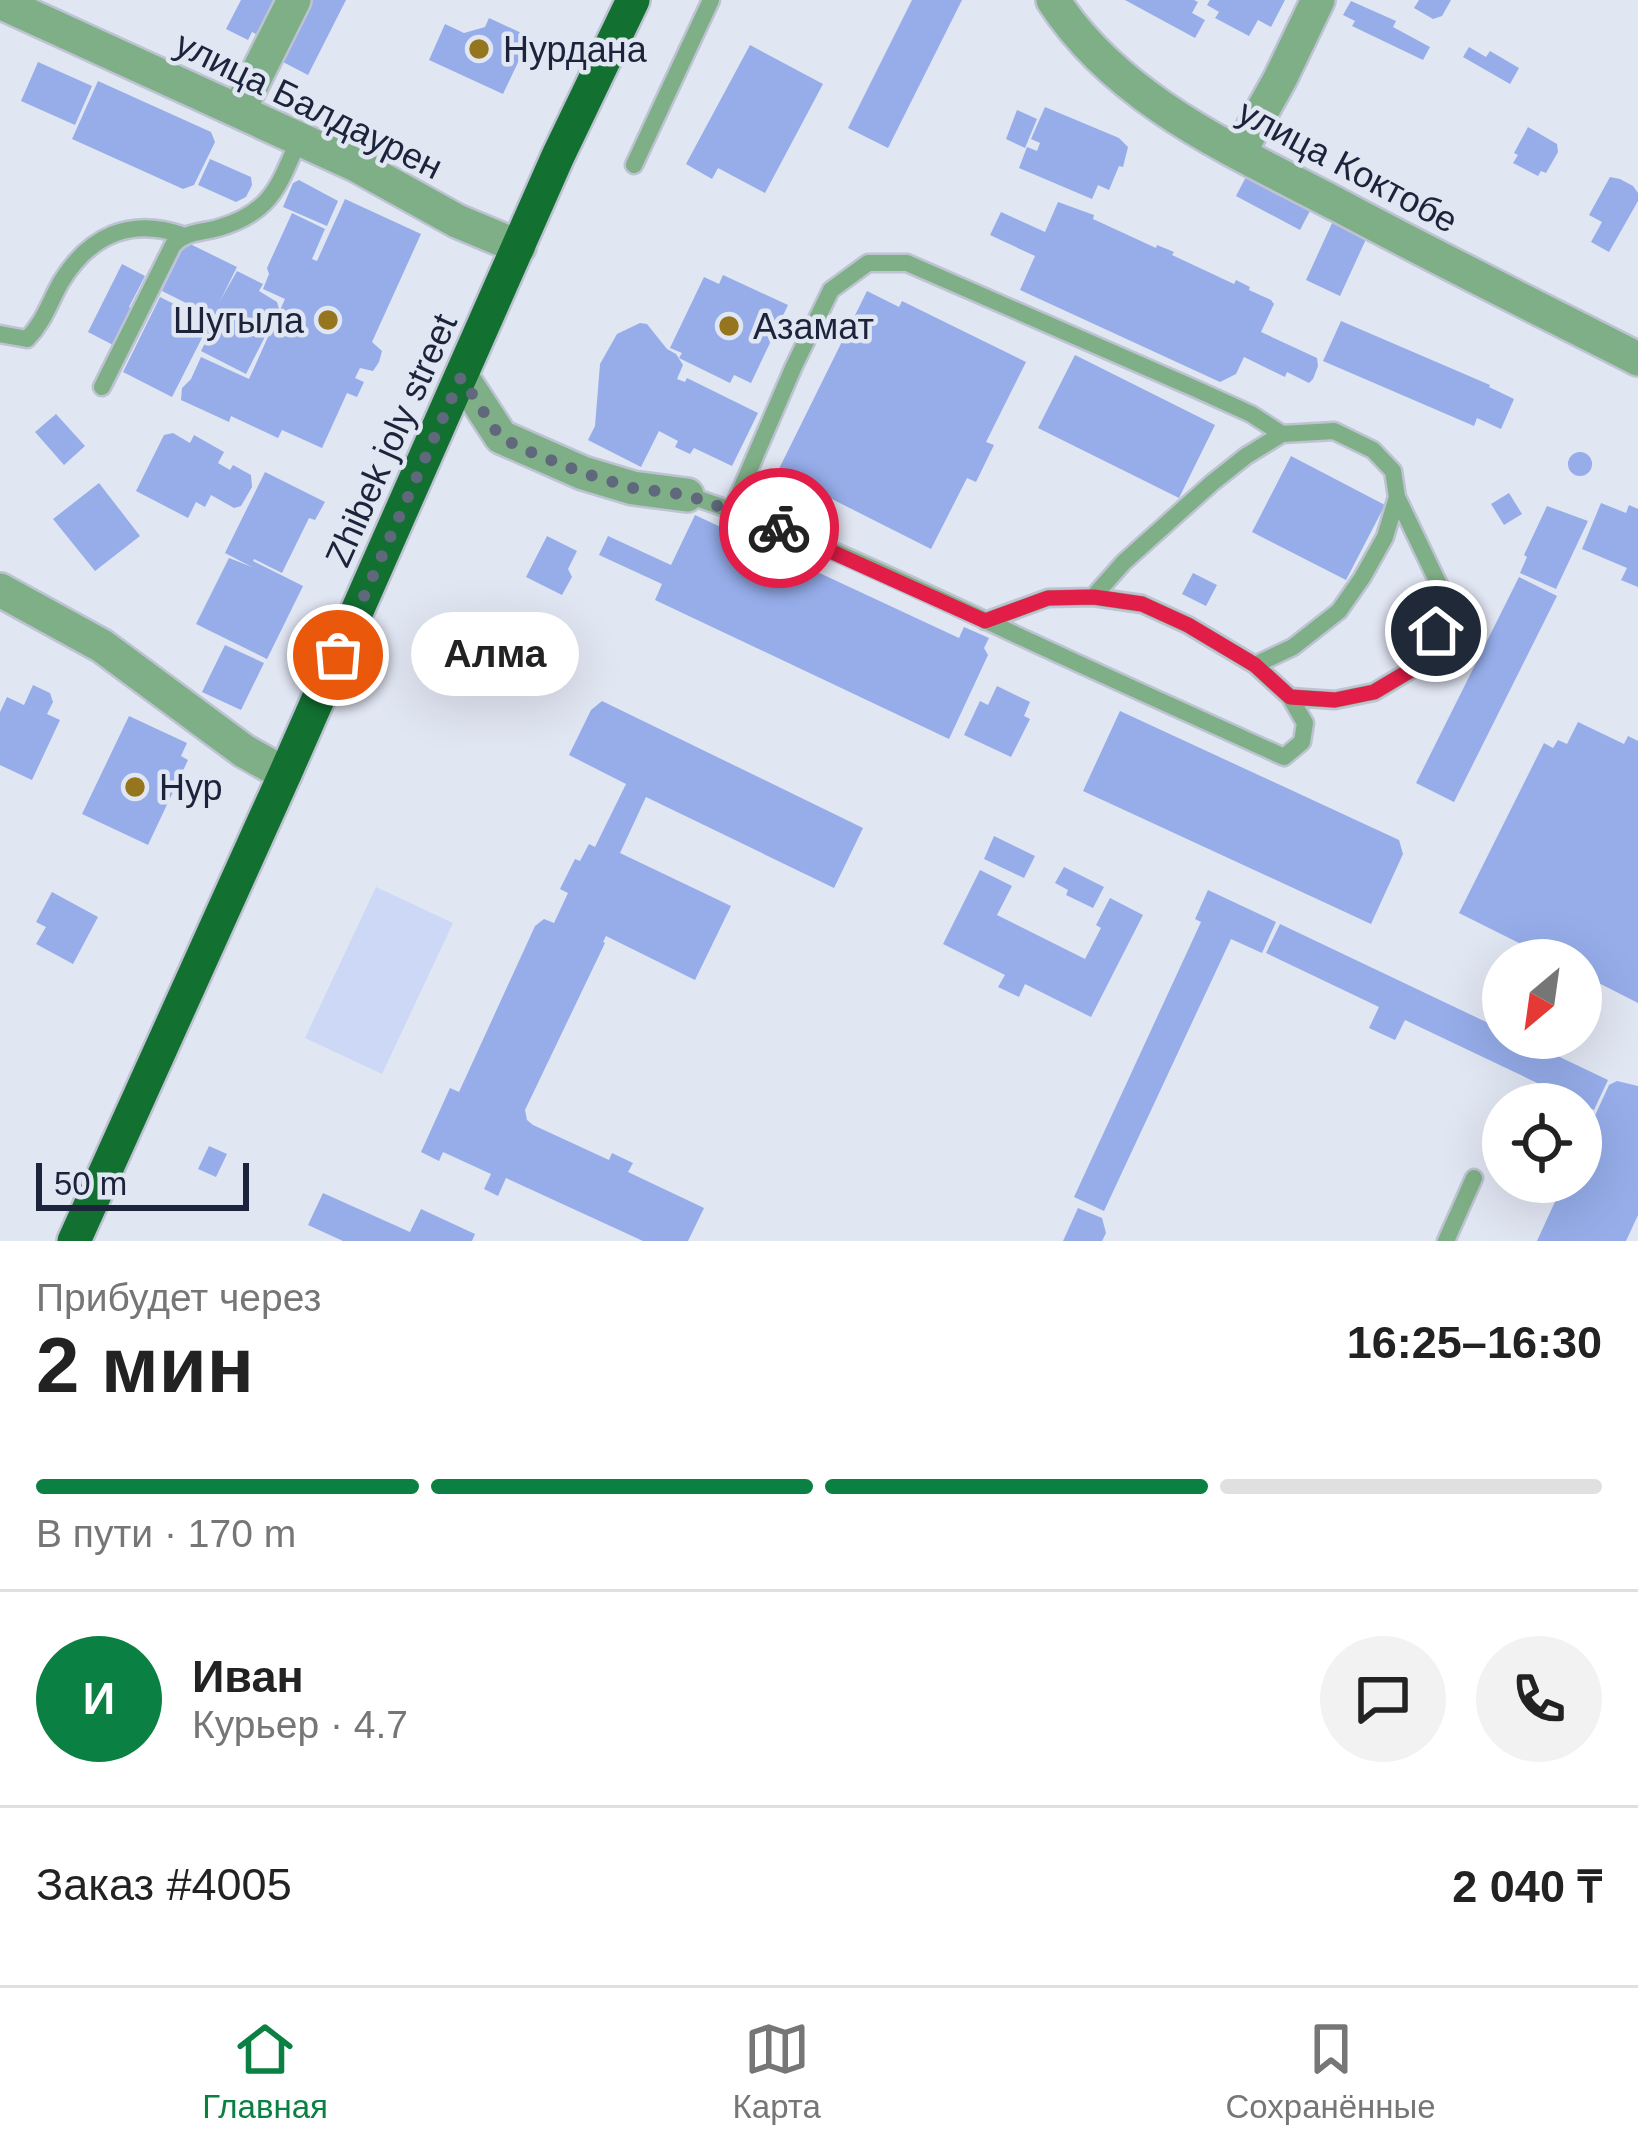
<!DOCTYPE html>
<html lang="ru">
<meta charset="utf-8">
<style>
body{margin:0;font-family:Arial,sans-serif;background:#f2f2f2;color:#222;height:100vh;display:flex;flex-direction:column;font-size:45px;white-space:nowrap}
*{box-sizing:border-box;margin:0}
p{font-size:39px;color:#767676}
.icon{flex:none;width:66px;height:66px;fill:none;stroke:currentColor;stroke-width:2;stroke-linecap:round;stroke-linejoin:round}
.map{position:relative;height:1241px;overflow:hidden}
.side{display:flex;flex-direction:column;background:#fff;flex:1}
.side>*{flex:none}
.needle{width:78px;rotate:209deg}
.fabs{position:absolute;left:1482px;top:939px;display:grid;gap:24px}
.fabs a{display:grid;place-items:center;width:120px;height:120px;border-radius:50%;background:#fff;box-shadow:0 12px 48px #0002;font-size:60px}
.scale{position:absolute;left:36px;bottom:30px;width:213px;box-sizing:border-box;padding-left:12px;border:6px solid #1b243b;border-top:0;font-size:33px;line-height:42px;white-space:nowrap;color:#1b243b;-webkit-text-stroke:9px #e1e6f3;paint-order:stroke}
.pin{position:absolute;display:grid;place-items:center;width:102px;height:102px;color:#fff;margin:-51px;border:6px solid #fff;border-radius:50%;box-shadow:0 3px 12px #0007}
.courier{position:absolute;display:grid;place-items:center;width:120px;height:120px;margin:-60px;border:9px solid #e11d48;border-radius:50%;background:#fff;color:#222;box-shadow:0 3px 15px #0007}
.bubble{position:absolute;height:84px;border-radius:42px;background:#fff;box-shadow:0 12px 48px #0002;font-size:39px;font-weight:800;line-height:84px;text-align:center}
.summary em{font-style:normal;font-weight:800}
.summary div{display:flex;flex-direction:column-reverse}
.summary{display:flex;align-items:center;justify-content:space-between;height:204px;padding:0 36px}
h1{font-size:78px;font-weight:800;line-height:90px}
.bar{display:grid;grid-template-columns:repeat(4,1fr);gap:18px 12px;align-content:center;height:144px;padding:0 36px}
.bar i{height:15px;border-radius:9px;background:#e0e0e0}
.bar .on{background:#0b8043}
.bar p{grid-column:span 4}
.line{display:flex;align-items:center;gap:30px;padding:0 36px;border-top:3px solid #e0e0e0}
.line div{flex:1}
.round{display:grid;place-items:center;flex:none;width:126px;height:126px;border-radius:63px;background:#f2f2f2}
.dock{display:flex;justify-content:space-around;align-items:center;height:168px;border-top:3px solid #e0e0e0;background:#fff;font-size:33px;color:#767676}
.dock a{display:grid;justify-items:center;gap:6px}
.dock .on{color:#0b8043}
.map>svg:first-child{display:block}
.pitch{fill:#ccd8f6}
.building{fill:#96adea}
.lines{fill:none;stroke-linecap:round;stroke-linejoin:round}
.service-casing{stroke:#bdc3d2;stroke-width:21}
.minor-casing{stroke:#bdc3d2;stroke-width:38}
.trunk-casing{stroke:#bdc3d2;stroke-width:38}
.service{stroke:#7faf86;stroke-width:16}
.minor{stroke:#7faf86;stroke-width:33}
.trunk{stroke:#127031;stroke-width:33}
.done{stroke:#60687b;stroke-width:12;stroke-dasharray:0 21.6}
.route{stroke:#e11d48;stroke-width:15}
.poi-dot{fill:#95761e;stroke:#e1e6f3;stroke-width:4.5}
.labels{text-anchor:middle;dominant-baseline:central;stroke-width:9;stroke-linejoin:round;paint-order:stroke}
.poi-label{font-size:36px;fill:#1b243b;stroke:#e1e6f3;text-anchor:start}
.street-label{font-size:36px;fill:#1b243b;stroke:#e1e6f3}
</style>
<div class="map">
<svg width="1638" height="1241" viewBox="0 0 1638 1241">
<rect width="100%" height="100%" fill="#e1e6f3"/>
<!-- pitch -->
<path class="pitch" d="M376,887L453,923L382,1074L305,1038Z"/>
<!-- building -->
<path class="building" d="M241,0H281L262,37L252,32L248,40L226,29Z
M312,0H346L308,75L281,61Z
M912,0H962L888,148L848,128Z
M1125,0H1194L1198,2L1192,13L1205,20L1195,38Z
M1210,0H1285L1271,27L1258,20L1249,36L1215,18L1219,12L1207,5Z
M1419,0H1451L1442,16L1433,19L1414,8Z
M1351,1L1396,21L1393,27L1430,47L1423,60L1352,26L1355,21L1343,15Z
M489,18L530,37L503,94L429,60L445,24L464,33L485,27Z
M750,45L823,84L765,193L718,168L712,179L686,164Z
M1469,47L1486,57L1490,51L1519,68L1510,84L1463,57Z
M38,62L92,86L75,125L21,101Z
M98,81L211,132L215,142L194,185L183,189L72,139Z
M1045,107L1119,138L1128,147L1123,167L1119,166L1109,190L1098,185L1092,199L1019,168L1027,147L1037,151L1040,143L1031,139Z
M1017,110L1037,119L1025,148L1006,139Z
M1528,127L1557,144L1558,152L1546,173L1541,171L1538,176L1513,163L1518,155L1514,153Z
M210,159L251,177L252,185L246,197L236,202L198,185Z
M1248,173L1312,207L1300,230L1236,196Z
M1610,177L1620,179L1633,186L1638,193V201L1609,252L1591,242L1602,222L1589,215Z
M299,180L338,201L327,226L283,207L293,183Z
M345,199L421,234L372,342L382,351L379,362L373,371L360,368L355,378L364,382L357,397L347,393L322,448L282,430L278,438L231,416L229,422L181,400L182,388L191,379L201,357L249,379L285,299L263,289L269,274L267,268L292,213L325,229L312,259L317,261Z
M1058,202L1094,215L1093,219L1156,248L1157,245L1174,252L1172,255L1234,284L1236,280L1250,287L1249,290L1271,300L1274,304L1261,332L1317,358L1318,366L1313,379L1309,383L1287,372L1285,377L1244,357L1236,374L1220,382L1020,290L1035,256L990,235L1001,212L1045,232Z
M1333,221L1367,237L1340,296L1306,280Z
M186,242L237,267L220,301L237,271L263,284L259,291L277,302L279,309L246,374L201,351L209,335L186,323L194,307L162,291Z
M122,264L145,276L129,307L133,309L115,346L88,332Z
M723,275L788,305L751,383L734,375L730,383L679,358L682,353L670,348L704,277L719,284Z
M867,291L899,307L902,301L1026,362L986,442L994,445L976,482L967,478L931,549L806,486L802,494L774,479Z
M160,297L188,311L181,325L203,336L172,397L123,372Z
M1341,321L1490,385L1489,387L1514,399L1501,429L1477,418L1474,426L1323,361Z
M640,323L647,324L667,349L676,354L683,365L677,379L685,382L687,378L758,413L732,466L694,448L690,454L675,447L678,441L659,431L641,467L588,440L595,426L600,364L617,334Z
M1075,355L1215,425L1179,498L1038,428Z
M56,414L85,446L64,465L35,432Z
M173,433L190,443L194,435L224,452L218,463L230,470L233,465L251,475L252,487L241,506L234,508L211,495L205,507L196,502L188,518L136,491L164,435Z
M1568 464a12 12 0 1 1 24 0a12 12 0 1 1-24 0Z
M1291,456L1385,505L1346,580L1252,532Z
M265,472L325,502L315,520L309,518L282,573L254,559L253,561L303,586L267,659L196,624L229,558L252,567L225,553Z
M99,483L140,536L95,571L53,519Z
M1509,493L1522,514L1504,525L1491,504Z
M1601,503L1626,513L1629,505L1638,509V587L1621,580L1627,568L1582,549Z
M1547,506L1588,521L1556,589L1520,573L1527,557L1524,555Z
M695,515L959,638L964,627L989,638L984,648L988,655L949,739L655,600L662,584L599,555L608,536L671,565Z
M547,536L577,551L568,569L572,577L562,595L526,577Z
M1193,573L1217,585L1206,606L1182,594Z
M1519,577L1557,596L1454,802L1416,783Z
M225,645L264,663L241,710L202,692Z
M33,685L50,693L53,702L47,714L60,720L32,780L0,765V712L7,697L24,705Z
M997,686L1030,702L1024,716L1030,719L1011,757L964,735L980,701L988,705Z
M602,701L863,828L834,888L646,797L620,853L731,906L695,980L606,936L603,942L605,943L525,1110L527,1120L533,1125L609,1160L612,1153L633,1163L628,1172L704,1208L688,1241H643L506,1178L498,1196L484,1189L491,1174L443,1152L439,1161L421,1152L450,1088L459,1092L535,926L544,919L554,923L568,893L560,889L575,859L580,861L589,844L595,847L626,784L569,755L591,710Z
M1120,711L1399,840L1403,854L1371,924L1083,791Z
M129,716L187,743L181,756L188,760L148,845L82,814Z
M1578,722L1624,744L1628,736L1638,741V1003L1581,974V960H1553L1459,913L1544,743L1553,748L1558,740L1567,744Z
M994,836L1035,856L1024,878L984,859Z
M1064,867L1104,887L1093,908L1066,895L1068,890L1055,883Z
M980,870L1012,886L997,915L1085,959L1101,928L1096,925L1110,898L1143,915L1091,1017L1025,984L1019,997L998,987L1005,975L943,944Z
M1208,890L1276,922L1262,953L1231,939L1104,1211L1074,1197L1201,922L1195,919Z
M52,892L98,917L73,964L36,944L46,927L36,922Z
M1280,924L1503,1030V1038H1520L1608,1080L1594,1110L1405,1020L1395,1040L1369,1028L1379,1007L1266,953Z
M1617,1081L1638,1086V1215L1626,1241H1537L1564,1182H1581V1146L1609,1085Z
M209,1146L227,1154L216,1177L198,1169Z
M323,1193L410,1232L421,1209L475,1234L472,1241H343L308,1225Z
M1078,1208L1102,1218L1106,1233L1102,1241H1063Z"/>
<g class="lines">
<defs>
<path id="service" d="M634,165L711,0
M0,334L27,339C44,322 49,303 61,282C89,236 130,217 182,235
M102,387L173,245C186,231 201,233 218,228C271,213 279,186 299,139
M687,495C798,531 903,582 1008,631C1100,674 1192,715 1284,757L1302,742L1305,723L1290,697L1255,665L1188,625L1142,604L1093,597L1048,598L985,621
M732,510L794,366L831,290L868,263H907L1196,389L1251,414L1282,434
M1093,597L1124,562L1212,483L1246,456L1282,434L1334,431L1373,450L1393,471L1397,497L1385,537L1362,578L1339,611L1293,647L1255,665
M1290,697L1335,700L1374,692L1411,670L1436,630L1443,593L1397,497
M1446,1241L1474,1178"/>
<path id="minor" d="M1053,0C1118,101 1235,151 1338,205C1437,258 1538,308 1638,359
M0,2L356,165L457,221L519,247
M239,110L294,0
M1239,153L1280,79L1318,0
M462,377L501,437L583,473L633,488L687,495
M0,590L102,646L244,751L285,774"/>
<path id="trunk" d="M74,1241L285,774L558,156L633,0"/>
</defs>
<!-- service casing -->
<use href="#service" class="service-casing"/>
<!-- minor casing -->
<use href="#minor" class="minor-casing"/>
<!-- trunk casing -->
<use href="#trunk" class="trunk-casing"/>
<!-- service -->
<use href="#service" class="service"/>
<!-- minor -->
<use href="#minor" class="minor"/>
<!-- trunk -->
<use href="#trunk" class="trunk"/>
</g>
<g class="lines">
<!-- done -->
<path class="done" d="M338,655L461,377L500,437L528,451L583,473L633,488L687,495L779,528"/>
<!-- route -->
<path class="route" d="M779,528L985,621L1048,598L1094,597L1142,604L1188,625L1255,665L1290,697L1335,700L1374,692L1411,670L1436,631"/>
</g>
<!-- markers -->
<g class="poi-dot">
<circle cx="479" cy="49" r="12"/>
<circle cx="328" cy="320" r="12"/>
<circle cx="729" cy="326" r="12"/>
<circle cx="135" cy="787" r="12"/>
</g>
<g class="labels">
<!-- poi labels -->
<g class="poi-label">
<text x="503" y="49">Нурдана</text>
<text x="304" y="320" text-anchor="end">Шугыла</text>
<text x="753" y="326">Азамат</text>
<text x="159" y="787">Нур</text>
</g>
<!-- street labels -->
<g class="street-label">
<text transform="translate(309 105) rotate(26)">улица Балдаурен</text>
<text transform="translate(1348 166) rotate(28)">улица Коктобе</text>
<text transform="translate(391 440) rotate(-66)">Zhibek joly street</text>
</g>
</g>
</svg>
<div class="fabs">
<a><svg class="needle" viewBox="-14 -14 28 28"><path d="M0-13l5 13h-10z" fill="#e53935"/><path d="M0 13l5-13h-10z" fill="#767676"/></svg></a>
<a><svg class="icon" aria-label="locate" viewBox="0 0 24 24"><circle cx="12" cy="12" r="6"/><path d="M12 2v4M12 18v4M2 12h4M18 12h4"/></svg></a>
</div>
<div class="scale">50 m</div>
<div class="pin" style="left:338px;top:655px;background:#ea580c"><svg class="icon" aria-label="bag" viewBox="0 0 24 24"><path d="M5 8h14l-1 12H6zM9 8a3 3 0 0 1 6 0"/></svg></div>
<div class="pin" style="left:1436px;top:631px;background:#1f2937"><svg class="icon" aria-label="home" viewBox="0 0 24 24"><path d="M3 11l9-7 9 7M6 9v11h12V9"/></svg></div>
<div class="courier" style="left:779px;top:528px"><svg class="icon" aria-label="bike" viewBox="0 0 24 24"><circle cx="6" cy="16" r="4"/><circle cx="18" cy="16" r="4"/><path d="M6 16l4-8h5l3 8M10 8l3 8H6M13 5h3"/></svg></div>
<div class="bubble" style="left:411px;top:612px;width:168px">Алма</div>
</div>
<section class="side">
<div class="summary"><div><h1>2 мин</h1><p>Прибудет через</p></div><em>16:25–16:30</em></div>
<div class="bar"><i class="on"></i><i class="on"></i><i class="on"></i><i></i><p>В пути · 170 m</p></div>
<div class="line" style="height:216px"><b class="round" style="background:#0b8043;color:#fff">И</b><div><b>Иван</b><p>Курьер · 4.7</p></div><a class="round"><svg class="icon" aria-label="chat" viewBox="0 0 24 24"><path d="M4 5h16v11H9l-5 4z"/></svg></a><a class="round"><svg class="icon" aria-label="phone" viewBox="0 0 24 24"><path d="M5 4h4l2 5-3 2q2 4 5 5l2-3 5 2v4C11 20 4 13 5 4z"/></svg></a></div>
<div class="line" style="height:156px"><div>Заказ #4005</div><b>2 040 ₸</b></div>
</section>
<nav class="dock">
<a class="on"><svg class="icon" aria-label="home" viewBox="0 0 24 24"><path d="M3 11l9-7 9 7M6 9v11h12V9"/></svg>Главная</a>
<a><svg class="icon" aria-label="map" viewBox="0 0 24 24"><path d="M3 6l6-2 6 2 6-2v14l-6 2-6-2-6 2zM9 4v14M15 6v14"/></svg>Карта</a>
<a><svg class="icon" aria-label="saved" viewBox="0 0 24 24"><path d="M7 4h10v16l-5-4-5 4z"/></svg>Сохранённые</a>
</nav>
